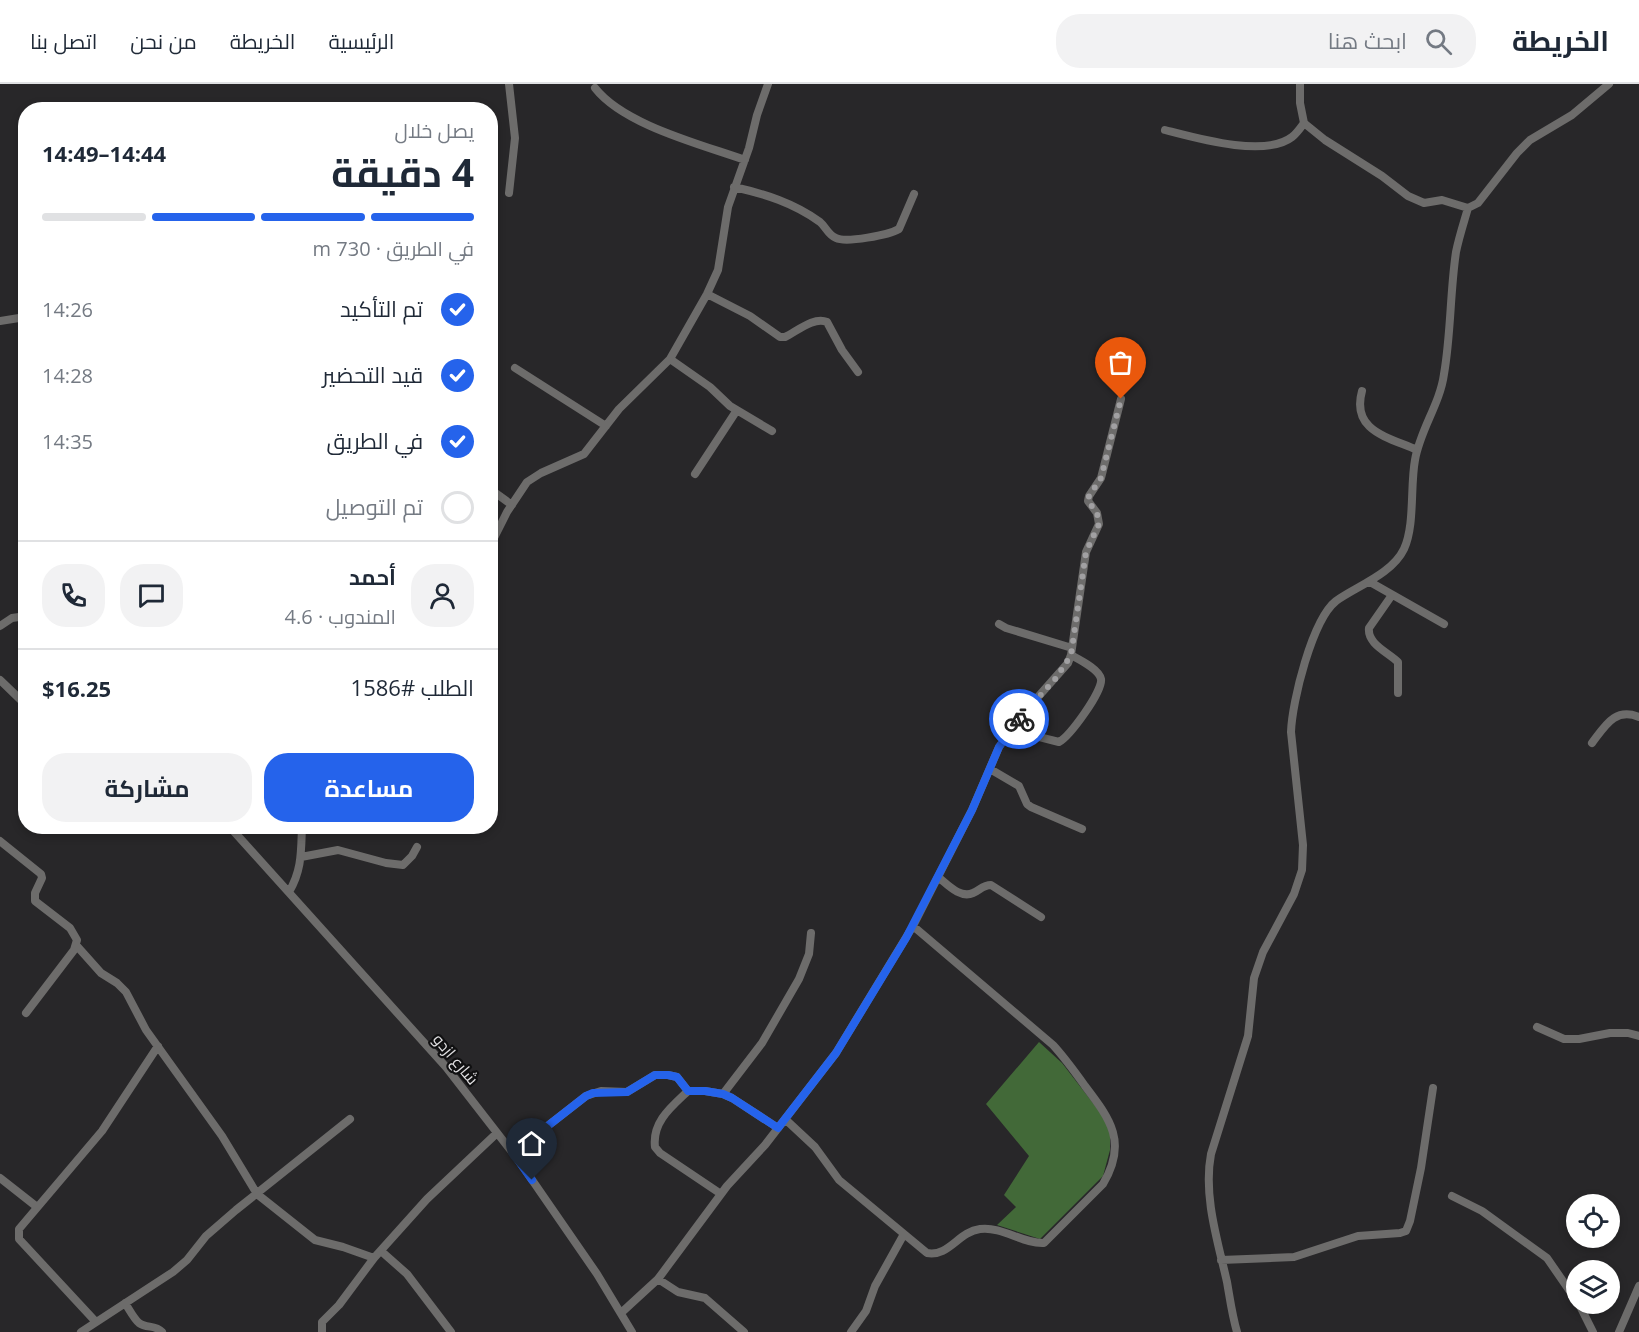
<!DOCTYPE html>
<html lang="ar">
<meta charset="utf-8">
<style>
body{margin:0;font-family:"Open Sans",Cairo,sans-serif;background:#f2f2f3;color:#1f2937;direction:rtl;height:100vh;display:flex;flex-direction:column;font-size:22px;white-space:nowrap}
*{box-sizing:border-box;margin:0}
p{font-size:20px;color:#747a83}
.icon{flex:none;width:33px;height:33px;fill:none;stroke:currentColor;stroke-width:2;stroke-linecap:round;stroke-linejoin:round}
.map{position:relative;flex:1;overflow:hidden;direction:ltr}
.sheet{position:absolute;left:18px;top:18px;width:480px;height:732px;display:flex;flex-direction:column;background:#fff;border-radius:24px;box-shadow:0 3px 9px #0003;direction:rtl}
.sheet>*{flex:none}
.fabs{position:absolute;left:1566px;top:1110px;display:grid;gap:12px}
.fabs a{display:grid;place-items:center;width:54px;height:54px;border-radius:50%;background:#fff;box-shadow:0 3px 9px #0003;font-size:30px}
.pin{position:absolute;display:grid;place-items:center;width:51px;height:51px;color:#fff;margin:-62px -26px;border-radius:50% 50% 50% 0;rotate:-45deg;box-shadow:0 0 6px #0007}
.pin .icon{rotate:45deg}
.courier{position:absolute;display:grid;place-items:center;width:60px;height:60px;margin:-30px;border:4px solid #2563eb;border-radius:50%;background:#fff;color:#222;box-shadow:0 2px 8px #0007}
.summary em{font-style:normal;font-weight:700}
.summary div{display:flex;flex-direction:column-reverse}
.summary{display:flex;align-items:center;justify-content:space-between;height:102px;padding:0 24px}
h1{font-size:39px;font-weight:700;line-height:45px}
.bar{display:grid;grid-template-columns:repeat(4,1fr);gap:9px 6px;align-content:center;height:72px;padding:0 24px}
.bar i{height:8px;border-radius:4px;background:#e0e1e3}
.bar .selected{background:#2563eb}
.bar p{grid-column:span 4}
.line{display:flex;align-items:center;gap:15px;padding:0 24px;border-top:2px solid #e0e1e3}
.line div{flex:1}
.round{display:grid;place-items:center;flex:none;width:63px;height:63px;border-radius:24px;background:#f2f2f3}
ol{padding:0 24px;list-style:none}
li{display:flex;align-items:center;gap:18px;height:66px}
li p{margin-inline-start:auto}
li .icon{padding:6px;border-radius:50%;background:#2563eb;color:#fff;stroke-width:4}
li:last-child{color:#747a83}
li i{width:33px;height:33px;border:3px solid #e0e1e3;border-radius:50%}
.primary-button{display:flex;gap:12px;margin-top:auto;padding:12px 24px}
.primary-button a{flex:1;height:69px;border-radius:24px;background:#2563eb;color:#fff;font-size:24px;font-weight:700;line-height:69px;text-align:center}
.primary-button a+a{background:#f2f2f3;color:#1f2937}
header{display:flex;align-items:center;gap:36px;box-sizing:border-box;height:84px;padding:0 30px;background:#fff;border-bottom:2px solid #e0e1e3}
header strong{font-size:28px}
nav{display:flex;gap:33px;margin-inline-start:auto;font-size:21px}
.search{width:420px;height:54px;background:#f2f2f3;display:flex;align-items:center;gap:15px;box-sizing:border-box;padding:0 21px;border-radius:24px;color:#747a83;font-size:22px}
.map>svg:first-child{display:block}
.forest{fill:#426938}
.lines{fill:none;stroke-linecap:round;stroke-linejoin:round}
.minor{stroke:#6d6c6b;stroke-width:8}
.done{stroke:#a1a0a2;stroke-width:6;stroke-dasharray:0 10.8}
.route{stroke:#2563eb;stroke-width:8}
.labels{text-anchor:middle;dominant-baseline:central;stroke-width:4.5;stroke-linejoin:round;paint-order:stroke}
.street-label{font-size:16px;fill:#e2e1e3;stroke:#101011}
</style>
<header>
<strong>الخريطة</strong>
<div class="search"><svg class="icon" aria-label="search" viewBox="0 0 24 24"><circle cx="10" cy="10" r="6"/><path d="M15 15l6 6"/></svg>ابحث هنا</div>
<nav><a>الرئيسية</a><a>الخريطة</a><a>من نحن</a><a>اتصل بنا</a></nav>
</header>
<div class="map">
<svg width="1639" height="1248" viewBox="0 0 1639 1248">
<rect width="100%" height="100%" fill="#282729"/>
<!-- forest -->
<path class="forest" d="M1039,958L1062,979L1106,1036L1110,1047V1066L1103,1092L1040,1155L997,1141L1016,1123L1004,1111L1029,1072L986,1020Z"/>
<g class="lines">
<!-- minor -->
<path class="minor" d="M509,0L515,54L509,109
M1300,0V19L1304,39L1325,56L1382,92L1408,112L1424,119L1442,116L1468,124L1478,119L1517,69L1530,56L1572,31L1609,0
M595,4C624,41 700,60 745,76
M1165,46C1196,54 1265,74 1292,53C1297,49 1301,43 1304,39
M734,103C765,110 794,119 820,138C826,143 828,151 836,154C846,159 889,151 899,145L914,110
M707,210L750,232L780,253H785C796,248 814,232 827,238L842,266L858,288
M0,237L19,234L26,235
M670,275L710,303L730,322L772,347
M515,284L606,342
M1362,307C1351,347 1388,353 1417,366
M695,390L737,326
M490,405L512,421
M490,462L507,428L527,398L541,389L584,370L619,325L670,275L707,210L718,186L728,123L749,64L757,31L768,0
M1370,498L1444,540
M1392,511L1369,544C1367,560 1388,568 1398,578V609
M999,540L1006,544L1072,564
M0,542L12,534L26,532
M0,596L26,621
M1011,646L1059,658C1070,652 1103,607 1101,595C1099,585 1080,576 1071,571
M1592,659C1605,642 1615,623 1639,633
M990,685L1019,702L1027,720L1031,723L1082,745
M229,742L446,983L519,1077L597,1190L632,1248
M0,757L41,790L42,794L35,809V817L70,844L77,856L74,866L26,929
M301,773L338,766L386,779L403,781L412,772L417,763
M938,793C947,800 960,815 973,809C980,806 983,801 991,801L1041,833
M289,808C302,786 301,768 302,742
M76,861L101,889L117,899L126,908L146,946L222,1052L257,1110L315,1156L343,1163L374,1174L427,1115L497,1049
M1537,943L1564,955H1579L1610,949H1628L1639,952
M723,1010L762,959L799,895L809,870L811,849
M785,1035L815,1063L839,1096L927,1169C949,1173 958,1148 980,1145C1002,1142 1023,1160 1044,1159L1103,1100C1128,1058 1110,1035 1085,1002C1075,988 1065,974 1053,961L913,842
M513,1069L586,1012L601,1007L627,1008L655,991H668L677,993L688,1007
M0,1094L37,1123
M721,1110L660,1069L655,1063C652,1038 671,1023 688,1007H705L723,1010L732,1014L778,1044
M1452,1112L1482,1127L1547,1174L1576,1216
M381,1167L407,1190L451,1248
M1221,1176L1294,1173L1358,1152L1400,1149L1406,1147L1410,1137L1421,1084L1433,1004
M658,1195L678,1208L705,1214L744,1248
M125,1219C129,1225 134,1235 139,1239C147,1245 155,1240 162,1248
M1579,1220L1593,1248
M621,1229L658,1195L727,1102L765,1061L836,969L913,842L972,726L999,663L1022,631L1068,579L1071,571L1086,468L1099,440L1097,429L1088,417L1089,412L1101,394L1121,315
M96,1238L19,1155V1145L102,1047L158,962
M81,1248L173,1188L187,1176L206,1152L236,1126L350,1035
M322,1248V1238L339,1221L374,1174
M851,1248L866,1227L875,1202L904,1150
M1237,1248C1232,1231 1230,1215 1227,1198C1218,1158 1203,1112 1211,1070L1248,952L1254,894L1263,868L1294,810L1302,786L1303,761L1291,648C1292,618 1312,536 1336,517C1357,502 1392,490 1404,465C1415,441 1410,403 1415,376C1420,346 1440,320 1444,290C1451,250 1450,208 1456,168C1459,153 1464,138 1468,124
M1619,1248L1639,1202"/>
</g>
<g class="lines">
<!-- done -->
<path class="done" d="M1019,635L1056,594L1071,571L1086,468L1099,440L1097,429L1088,417L1089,412L1101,394L1121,315"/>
<!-- route -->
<path class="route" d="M532,1096L513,1069L586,1012L593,1009L627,1008L655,991H668L677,993L688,1007H705L723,1010L732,1014L778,1044L836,969L906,854L972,726L999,663L1019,635"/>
</g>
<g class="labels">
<!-- street labels -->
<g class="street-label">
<text transform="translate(456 975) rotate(50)">شارع ازدو</text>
</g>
</g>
</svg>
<div class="fabs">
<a><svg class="icon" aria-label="locate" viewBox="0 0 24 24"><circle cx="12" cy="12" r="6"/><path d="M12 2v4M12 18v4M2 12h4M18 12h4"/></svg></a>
<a><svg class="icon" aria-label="layers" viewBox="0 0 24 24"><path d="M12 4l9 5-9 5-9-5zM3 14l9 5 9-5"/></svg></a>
</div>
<div class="pin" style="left:1121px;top:315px;background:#ea580c"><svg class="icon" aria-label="bag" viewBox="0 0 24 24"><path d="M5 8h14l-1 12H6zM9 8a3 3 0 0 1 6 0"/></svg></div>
<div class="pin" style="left:532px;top:1096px;background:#1f2937"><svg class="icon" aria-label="home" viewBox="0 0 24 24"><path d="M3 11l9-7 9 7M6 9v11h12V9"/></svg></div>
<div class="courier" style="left:1019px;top:635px"><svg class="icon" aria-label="bike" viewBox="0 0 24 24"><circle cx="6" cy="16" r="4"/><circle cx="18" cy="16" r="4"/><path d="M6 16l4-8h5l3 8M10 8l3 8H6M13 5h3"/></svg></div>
<section class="sheet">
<div class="summary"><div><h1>4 دقيقة</h1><p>يصل خلال</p></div><em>14:44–14:49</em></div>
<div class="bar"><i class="selected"></i><i class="selected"></i><i class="selected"></i><i></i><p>في الطريق · 730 m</p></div>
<ol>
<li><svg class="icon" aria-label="check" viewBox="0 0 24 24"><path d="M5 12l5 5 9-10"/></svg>تم التأكيد<p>14:26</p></li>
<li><svg class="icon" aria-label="check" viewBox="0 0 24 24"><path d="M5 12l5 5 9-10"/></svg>قيد التحضير<p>14:28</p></li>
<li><svg class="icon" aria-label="check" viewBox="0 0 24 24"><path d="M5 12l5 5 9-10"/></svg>في الطريق<p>14:35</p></li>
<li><i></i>تم التوصيل</li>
</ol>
<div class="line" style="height:108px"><a class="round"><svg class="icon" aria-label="person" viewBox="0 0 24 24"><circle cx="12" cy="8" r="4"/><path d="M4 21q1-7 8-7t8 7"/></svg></a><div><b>أحمد</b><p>المندوب · 4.6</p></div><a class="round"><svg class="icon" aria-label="chat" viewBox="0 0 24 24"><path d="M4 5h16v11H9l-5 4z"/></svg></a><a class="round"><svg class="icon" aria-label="phone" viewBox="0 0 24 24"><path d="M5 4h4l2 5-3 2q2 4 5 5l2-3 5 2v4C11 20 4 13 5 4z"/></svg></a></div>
<div class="line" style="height:78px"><div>الطلب #1586</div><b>$16.25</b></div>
<div class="primary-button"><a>مساعدة</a><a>مشاركة</a></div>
</section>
</div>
